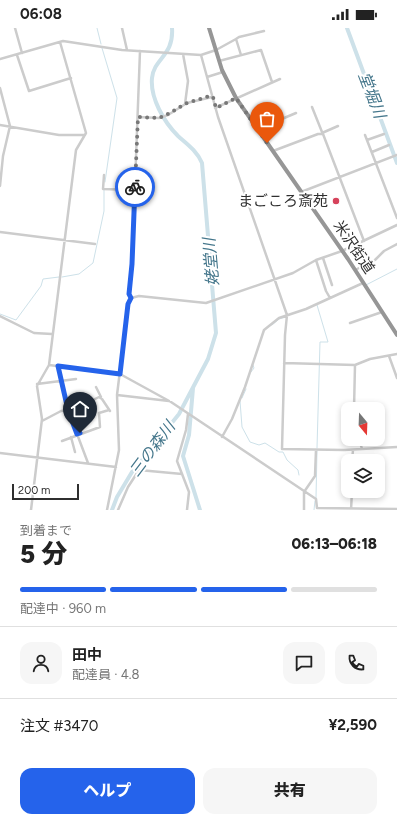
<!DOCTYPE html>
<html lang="ja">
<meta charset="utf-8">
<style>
body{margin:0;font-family:Figtree,"Noto Sans JP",sans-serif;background:#f6f6f6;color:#222;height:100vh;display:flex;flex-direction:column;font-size:15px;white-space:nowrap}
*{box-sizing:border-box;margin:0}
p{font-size:13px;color:#767676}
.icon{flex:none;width:22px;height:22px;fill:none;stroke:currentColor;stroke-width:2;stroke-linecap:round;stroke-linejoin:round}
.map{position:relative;height:482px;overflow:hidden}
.sheet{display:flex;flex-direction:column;background:#fff;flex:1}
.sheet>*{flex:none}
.needle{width:26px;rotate:161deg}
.buttons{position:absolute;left:341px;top:374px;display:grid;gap:8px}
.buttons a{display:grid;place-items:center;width:44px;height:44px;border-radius:8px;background:#fff;box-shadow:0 2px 6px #0003;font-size:20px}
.scale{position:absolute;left:12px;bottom:10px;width:67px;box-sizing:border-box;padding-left:4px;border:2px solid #2f2f2f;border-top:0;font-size:11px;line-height:14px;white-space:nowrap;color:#2f2f2f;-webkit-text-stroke:3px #fff;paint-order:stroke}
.pin{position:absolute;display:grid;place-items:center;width:34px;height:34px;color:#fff;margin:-41px -17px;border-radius:50% 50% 50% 0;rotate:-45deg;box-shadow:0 0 4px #0007}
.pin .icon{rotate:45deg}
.courier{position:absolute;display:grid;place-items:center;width:40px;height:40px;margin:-20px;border:3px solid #2563eb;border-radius:50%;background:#fff;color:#222;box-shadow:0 1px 5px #0007}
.head em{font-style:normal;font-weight:800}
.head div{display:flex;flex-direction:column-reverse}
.head{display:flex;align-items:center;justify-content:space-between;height:68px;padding:0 20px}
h1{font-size:26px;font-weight:800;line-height:30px}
.bar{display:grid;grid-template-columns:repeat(4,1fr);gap:6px 4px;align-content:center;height:48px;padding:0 20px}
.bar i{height:5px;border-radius:3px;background:#e0e0e0}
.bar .active{background:#2563eb}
.bar p{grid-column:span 4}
.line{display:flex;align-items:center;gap:10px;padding:0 20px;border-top:1px solid #e0e0e0}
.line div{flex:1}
.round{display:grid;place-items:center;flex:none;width:42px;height:42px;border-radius:12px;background:#f6f6f6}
.primary-button{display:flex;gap:8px;margin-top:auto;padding:8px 20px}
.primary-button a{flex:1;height:46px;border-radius:12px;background:#2563eb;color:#fff;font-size:16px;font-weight:800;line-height:46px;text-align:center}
.primary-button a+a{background:#f6f6f6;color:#222}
.status{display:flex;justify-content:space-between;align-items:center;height:28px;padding:0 20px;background:#fff;direction:ltr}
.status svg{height:11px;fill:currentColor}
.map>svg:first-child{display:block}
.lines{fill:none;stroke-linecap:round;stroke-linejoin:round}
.stream{stroke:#cde1e9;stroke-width:1}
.river{stroke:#cde1e9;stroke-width:4}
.minor{stroke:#ccc;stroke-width:2.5}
.highway{stroke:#969696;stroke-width:4}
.done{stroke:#787878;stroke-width:4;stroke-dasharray:0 7.2}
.route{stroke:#2563eb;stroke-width:5}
.poi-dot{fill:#d6425b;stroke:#fff;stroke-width:1.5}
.labels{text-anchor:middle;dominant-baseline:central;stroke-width:4;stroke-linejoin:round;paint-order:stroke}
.poi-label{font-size:15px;fill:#2f2f2f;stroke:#fff;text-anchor:end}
.street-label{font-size:15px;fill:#2f2f2f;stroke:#fff}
.water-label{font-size:16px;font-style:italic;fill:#44768b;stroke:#fff}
</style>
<div class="status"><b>06:08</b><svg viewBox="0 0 49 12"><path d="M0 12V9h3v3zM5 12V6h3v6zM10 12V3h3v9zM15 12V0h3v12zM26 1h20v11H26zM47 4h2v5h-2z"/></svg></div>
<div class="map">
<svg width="397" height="482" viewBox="0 0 397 482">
<rect width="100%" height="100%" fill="#fff"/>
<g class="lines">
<!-- stream -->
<path class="stream" d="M97,0L101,16
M102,20L117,70L105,154
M62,249L79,246L93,235L104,183V161
M366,257L397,241
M317,277L328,314H320L317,420
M0,286L16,292L41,258L43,251L59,249
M272,297L279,291L286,289
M251,344L254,340L253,337
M242,370L246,361
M240,373L242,399L250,414L259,417L265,415L279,424H283L287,432L298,442L299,447
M316,470L317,423
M314,482L315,473"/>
<!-- river -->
<path class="river" d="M347,0L397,135
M193,360L189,407L183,428L200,482
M112,482L117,469L132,444L179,386L208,331L216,305L202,135C197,123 187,116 178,108C164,94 150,70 152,50C154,30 174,28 172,0"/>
<!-- minor -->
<path class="minor" d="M15,0L22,25
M122,0L127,22
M236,11L239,9L264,3
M183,26L188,53L185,76
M17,27L29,63L71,50
M201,27L218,89L287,287L285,307L282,421L344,422L397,419
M0,31L63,13L122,22L201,27L216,22L236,11L241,27
M219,33L261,22L272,54
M207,49L223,44
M0,60L10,98L3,128L0,158
M312,79L322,104
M215,80L280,51
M138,89L159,90L168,87L187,75L212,69
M0,97L59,107H85
M258,101L296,85
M322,105L338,98
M365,107L397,190
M367,112L384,106
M273,123L318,106H323L364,213
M372,124L389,117
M104,147L103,161L135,162
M301,164L397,127
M0,204L95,216
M323,230L332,257
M316,232L326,263L330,270
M355,242L375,232L384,223L397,216
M131,270L129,266L132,236L140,23
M0,288L34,305L52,306
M350,295L382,284
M389,328L397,350
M284,335L355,337L370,331L397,326
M49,337L120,346L171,374L316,471L317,480L397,481
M58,338L68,382L88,435
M37,356L76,351
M96,359L101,369
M117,367L169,373
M354,381L355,337
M42,393L61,383L75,381L99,369L102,371L110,383
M71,409L75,424
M222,409L232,391L245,359L264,302L279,290L306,281L363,255
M359,411L362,421
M62,413L100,399L99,385L109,382
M0,425L116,439
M352,433L353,422
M31,482L42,391L37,358L49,337L76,122L86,105L60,14
M107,482L119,422L117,367L128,277L131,270L139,268L206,275L293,245L316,232L342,223L397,197
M118,482L128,459L139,442L182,446
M187,482L189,464L177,433L186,402L188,386
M304,482V464L315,448L316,422
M351,482L352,463"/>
<!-- highway -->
<path class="highway" d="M209,0L222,42L236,70L348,231L397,307"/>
</g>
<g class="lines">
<!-- done -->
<path class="done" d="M135,159L138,89L159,90L168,86L187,75L210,68L213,69L216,80L236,70L267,115"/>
<!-- route -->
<path class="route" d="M80,405L77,406L68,382L58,338L120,346L128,276L131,270L129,266L132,236L135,159"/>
</g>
<!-- markers -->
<circle class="poi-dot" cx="336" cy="173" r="4"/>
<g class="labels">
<!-- poi labels -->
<g class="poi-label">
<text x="328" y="173">まごころ斎苑</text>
</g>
<!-- street labels -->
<g class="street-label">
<text transform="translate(354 219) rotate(56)">米沢街道</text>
</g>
<!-- water labels -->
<g class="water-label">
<text transform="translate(372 67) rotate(69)">堂堀川</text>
<text transform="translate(211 234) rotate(-95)">姥堂川</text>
<text transform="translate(152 421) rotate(-53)">三の森川</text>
</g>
</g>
</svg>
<div class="buttons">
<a><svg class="needle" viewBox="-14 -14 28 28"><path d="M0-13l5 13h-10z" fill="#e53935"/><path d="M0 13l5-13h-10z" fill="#767676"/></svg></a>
<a><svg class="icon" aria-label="layers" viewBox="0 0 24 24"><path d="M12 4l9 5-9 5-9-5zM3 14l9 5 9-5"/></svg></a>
</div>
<div class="scale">200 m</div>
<div class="pin" style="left:267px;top:115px;background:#ea580c"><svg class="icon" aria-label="bag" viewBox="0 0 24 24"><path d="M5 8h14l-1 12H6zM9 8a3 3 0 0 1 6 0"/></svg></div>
<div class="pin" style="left:80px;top:405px;background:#1f2937"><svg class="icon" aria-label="home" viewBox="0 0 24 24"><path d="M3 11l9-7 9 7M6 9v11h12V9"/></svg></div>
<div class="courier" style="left:135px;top:159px"><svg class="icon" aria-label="bike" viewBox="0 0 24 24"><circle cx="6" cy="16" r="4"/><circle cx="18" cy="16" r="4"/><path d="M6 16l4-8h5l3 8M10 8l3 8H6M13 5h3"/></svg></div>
</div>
<section class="sheet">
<div class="head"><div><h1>5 分</h1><p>到着まで</p></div><em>06:13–06:18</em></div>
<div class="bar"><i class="active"></i><i class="active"></i><i class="active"></i><i></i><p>配達中 · 960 m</p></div>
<div class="line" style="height:72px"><a class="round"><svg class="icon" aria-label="person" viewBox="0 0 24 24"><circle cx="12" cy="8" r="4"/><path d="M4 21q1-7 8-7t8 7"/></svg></a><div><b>田中</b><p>配達員 · 4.8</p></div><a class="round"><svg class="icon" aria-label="chat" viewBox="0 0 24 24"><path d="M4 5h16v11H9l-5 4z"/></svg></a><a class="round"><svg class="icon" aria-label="phone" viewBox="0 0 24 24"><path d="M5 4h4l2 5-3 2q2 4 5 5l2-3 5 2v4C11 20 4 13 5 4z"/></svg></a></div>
<div class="line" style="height:52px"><div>注文 #3470</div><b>¥2,590</b></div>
<div class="primary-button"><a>ヘルプ</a><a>共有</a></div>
</section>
